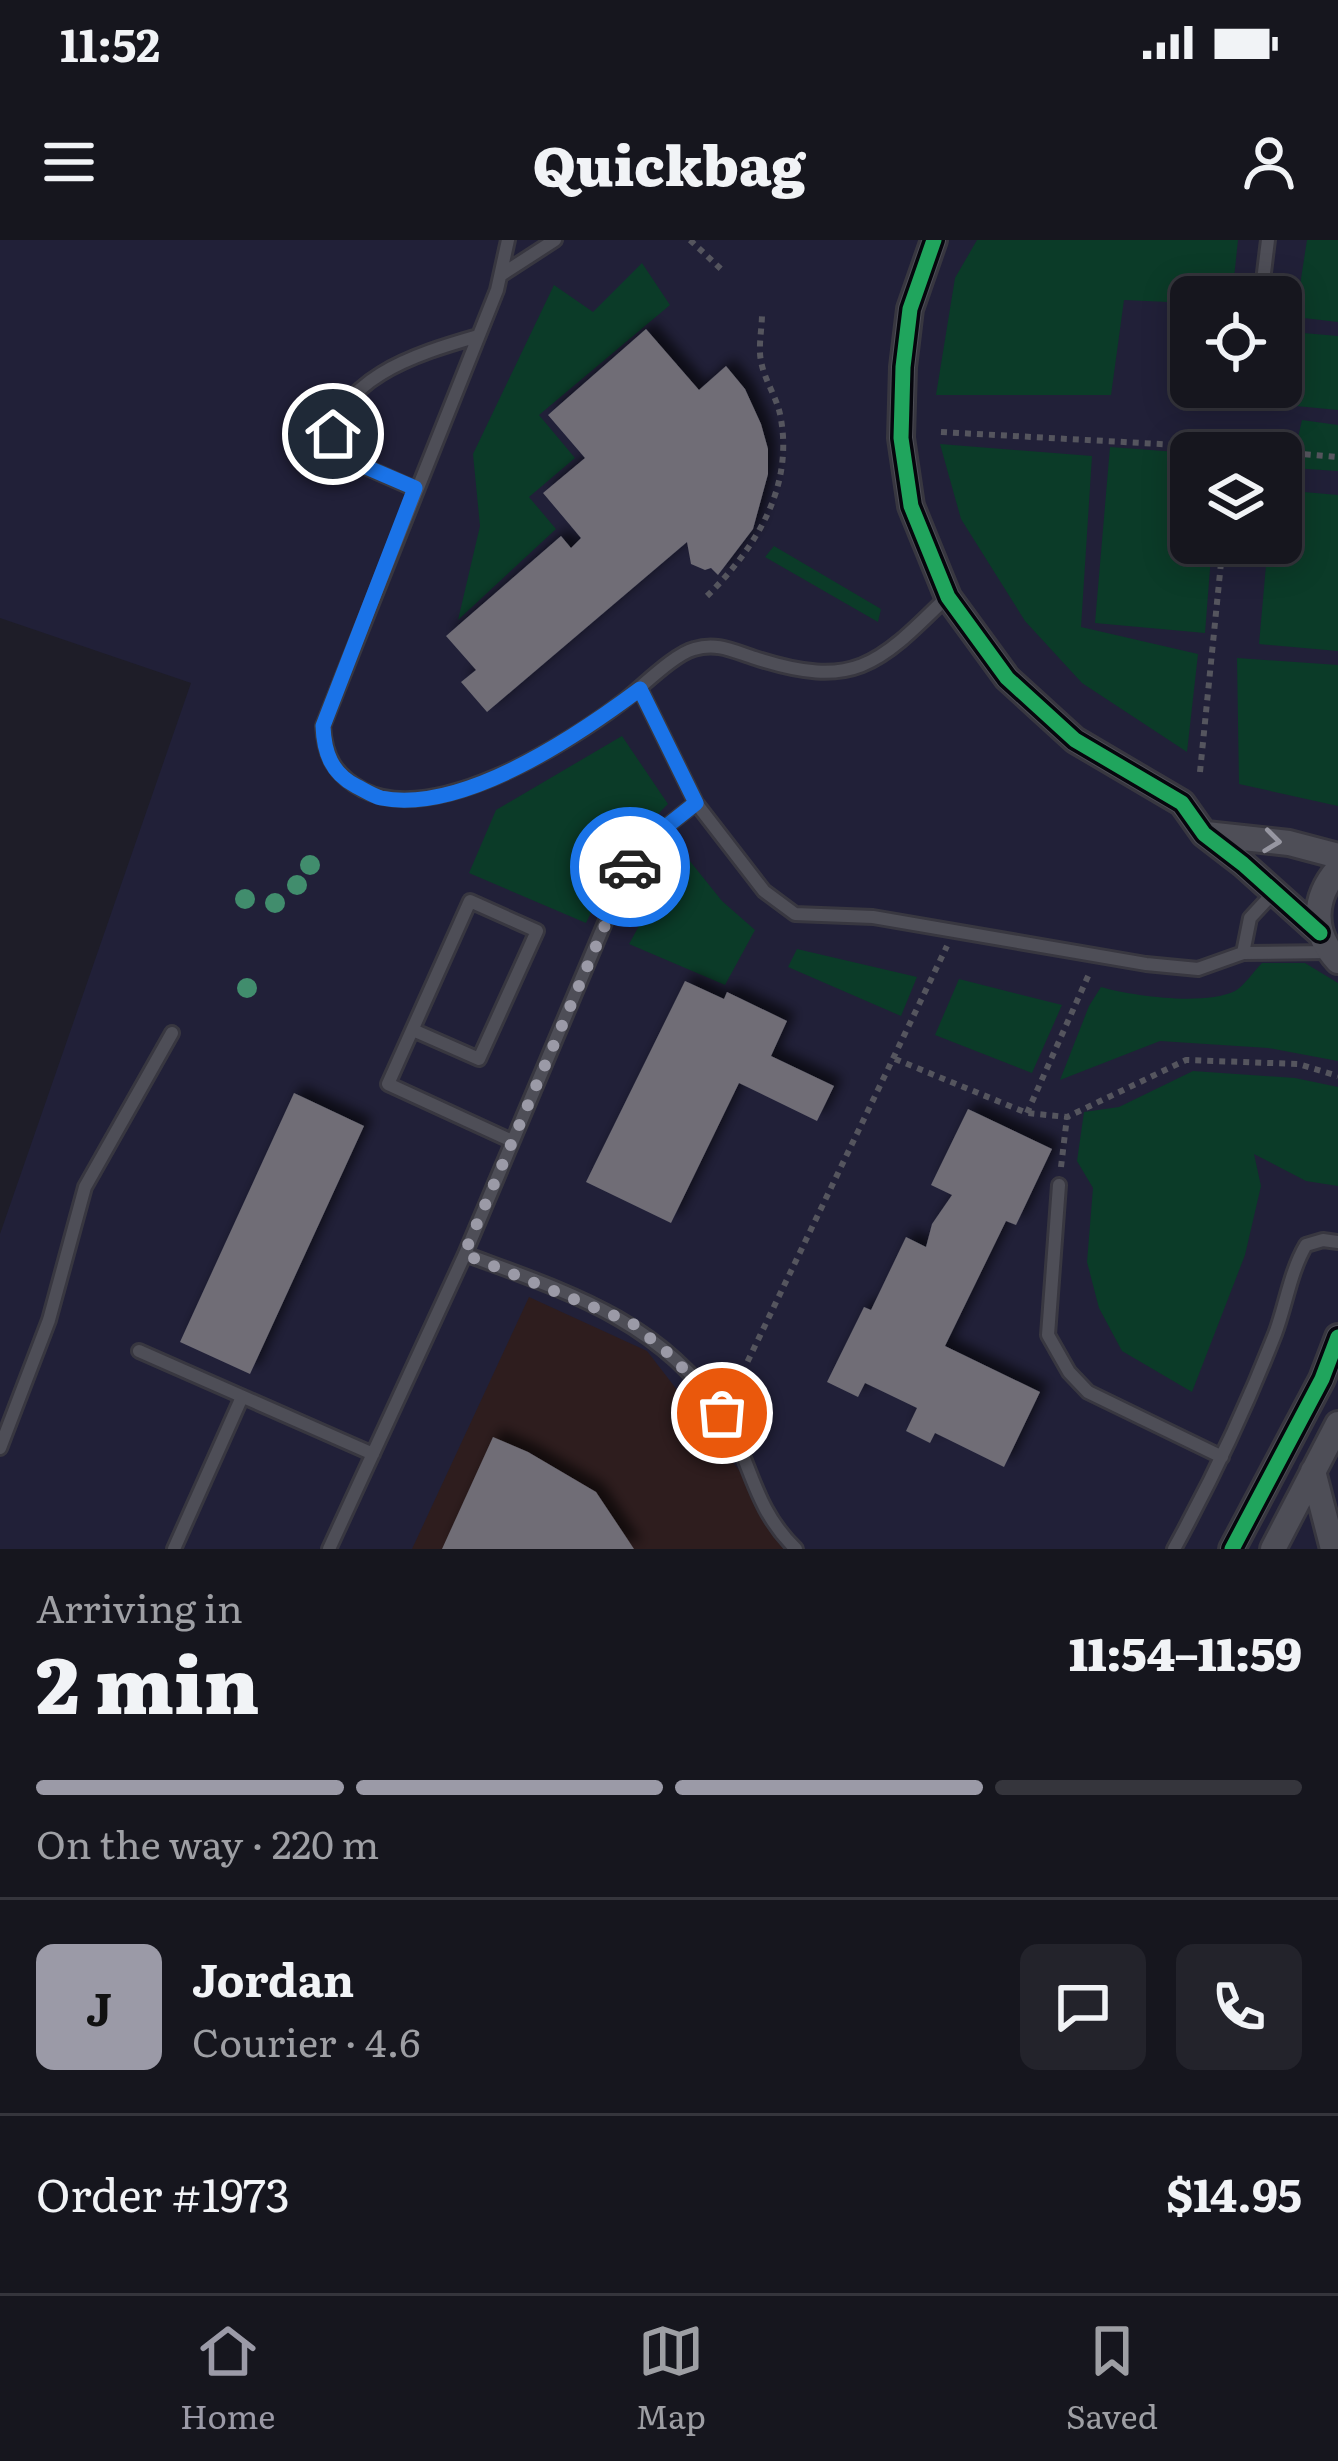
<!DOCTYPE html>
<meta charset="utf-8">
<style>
body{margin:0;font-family:Literata,serif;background:#23232b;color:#f1f3f6;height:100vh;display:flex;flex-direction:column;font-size:45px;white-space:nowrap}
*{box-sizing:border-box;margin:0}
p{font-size:39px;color:#9e9fa4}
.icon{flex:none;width:66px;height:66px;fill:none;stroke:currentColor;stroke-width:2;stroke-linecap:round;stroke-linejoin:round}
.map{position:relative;height:1309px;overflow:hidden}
.drawer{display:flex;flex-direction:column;background:#16161e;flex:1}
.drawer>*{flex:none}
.controls{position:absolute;left:1170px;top:36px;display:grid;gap:24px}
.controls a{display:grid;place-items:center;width:132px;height:132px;border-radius:18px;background:#16161e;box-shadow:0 6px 30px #0003,0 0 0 3px #35353c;font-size:60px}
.pin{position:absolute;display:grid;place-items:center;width:102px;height:102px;color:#fff;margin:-51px;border:6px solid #fff;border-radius:50%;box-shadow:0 3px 12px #0007}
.courier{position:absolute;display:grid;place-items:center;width:120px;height:120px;margin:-60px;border:9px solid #1a73e8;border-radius:50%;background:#fff;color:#222;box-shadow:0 3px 15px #0007}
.overview em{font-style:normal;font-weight:800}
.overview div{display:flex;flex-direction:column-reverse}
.overview{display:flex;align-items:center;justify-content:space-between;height:204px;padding:0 36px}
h1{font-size:78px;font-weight:800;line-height:90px}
.bar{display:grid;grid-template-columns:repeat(4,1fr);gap:18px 12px;align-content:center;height:144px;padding:0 36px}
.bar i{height:15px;border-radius:9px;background:#35353c}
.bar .active{background:#9b9aa7}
.bar p{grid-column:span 4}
.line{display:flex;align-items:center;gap:30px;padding:0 36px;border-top:3px solid #35353c}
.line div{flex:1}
.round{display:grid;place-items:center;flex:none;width:126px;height:126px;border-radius:18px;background:#23232b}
.status{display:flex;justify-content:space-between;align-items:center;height:84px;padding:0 60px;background:#16161e;direction:ltr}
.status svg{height:33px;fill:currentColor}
header{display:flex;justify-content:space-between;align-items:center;height:156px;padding:0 36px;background:#16161e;font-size:54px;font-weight:800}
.dock{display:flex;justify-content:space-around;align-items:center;height:168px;border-top:3px solid #35353c;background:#16161e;font-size:33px;color:#9e9fa4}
.dock a{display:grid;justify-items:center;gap:6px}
.dock .active{color:#9b9aa7}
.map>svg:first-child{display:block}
.built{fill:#212038;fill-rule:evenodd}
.medical{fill:#2e1d1e}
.green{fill:#0b3b28}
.building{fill:#6f6d76;filter:url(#shadow)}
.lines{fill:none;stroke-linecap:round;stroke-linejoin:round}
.lane-casing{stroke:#383740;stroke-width:18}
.street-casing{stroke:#383740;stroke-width:30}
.path{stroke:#55555e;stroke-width:6;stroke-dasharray:6 6;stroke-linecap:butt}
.lane{stroke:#4e4e57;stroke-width:12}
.street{stroke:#4e4e57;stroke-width:24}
.cycleway-casing{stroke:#06060d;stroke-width:22}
.cycleway{stroke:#20a55d;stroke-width:15}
.tree{fill:#418d6d}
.oneway{stroke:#9696a1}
.done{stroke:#9b9aa7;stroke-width:12;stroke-dasharray:0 21.6}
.route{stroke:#1a73e8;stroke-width:15}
</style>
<div class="status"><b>11:52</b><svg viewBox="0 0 49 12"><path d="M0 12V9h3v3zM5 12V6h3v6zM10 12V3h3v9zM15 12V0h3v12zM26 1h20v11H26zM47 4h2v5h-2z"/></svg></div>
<header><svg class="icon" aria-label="menu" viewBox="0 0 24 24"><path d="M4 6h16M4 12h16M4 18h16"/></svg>Quickbag<svg class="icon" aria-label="person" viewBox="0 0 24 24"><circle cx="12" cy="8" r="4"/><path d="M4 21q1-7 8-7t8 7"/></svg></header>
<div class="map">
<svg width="1338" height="1309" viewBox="0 0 1338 1309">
<defs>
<filter id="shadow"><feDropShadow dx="8" dy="-8" stdDeviation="6" flood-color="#0009"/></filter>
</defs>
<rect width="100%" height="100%" fill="#1e1d28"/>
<!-- built -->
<path class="built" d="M0,0H1338V1309H0V994L191,443L0,378ZM1191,57H1281V147H1191ZM1191,213H1281V303H1191Z"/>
<!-- medical -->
<path class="medical" d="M529,1057L647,1111L800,1309H412Z"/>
<!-- green -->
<path class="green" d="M977,0H1238L1232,57H1191V63L1124,60L1111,155H936L955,38Z
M1307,0H1338V82L1295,77Z
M642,23L670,65L539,175L575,218L529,257L556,289L458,380L480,286L473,214L554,45L593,72Z
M1303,93L1338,96V170L1296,166Z
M1302,180L1338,185V231L1291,228Z
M940,204L1092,216L1081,387L1198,414L1187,512L1082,443L1025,381L961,279Z
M1110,207L1191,213V303H1212L1205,393L1095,383Z
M1281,250L1338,255V411L1259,404L1268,303H1281Z
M774,306L881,369L878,382L765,317Z
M1237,418L1338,425V566L1239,544Z
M622,496L668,564C631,600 609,637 586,683L469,633L496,570Z
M681,610L722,661L755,690L725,745L629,704Z
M797,709L917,737L901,776L788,727Z
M1262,723H1305L1338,743V821L1268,808L1160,801L1060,840L1089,766L1101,747C1132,756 1204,766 1235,751C1244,746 1254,731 1262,723Z
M959,739L1062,765L1032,833L935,795Z
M1193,831L1295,838L1338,847V946L1306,941L1254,914L1261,946L1245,1015L1192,1152L1122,1111L1099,1068L1087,1022L1093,948L1077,921L1084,872L1119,867Z"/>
<!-- building -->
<path class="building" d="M646,89L699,150L726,126L745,149L761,184L768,209V234L753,289L718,335L711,328L705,330L691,324L687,302L487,472L461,442L476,430L446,396L561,296L571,308L581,298L543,253L585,218L548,175Z
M685,741L724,759L727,752L787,781L771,816L834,846L817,881L739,843L671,983L586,942Z
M294,853L364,886L250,1134L180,1102Z
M968,869L1052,909L1016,985L1006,981L945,1106L1040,1152L1004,1227L935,1193L930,1203L906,1191L917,1168L865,1143L858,1157L827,1142L864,1067L871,1070L906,997L926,1007L932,984L952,955L931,945Z
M493,1197L528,1212L596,1252L634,1309H442Z"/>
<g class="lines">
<defs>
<path id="lane" d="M508,0L497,50L323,486C325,517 335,535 363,550C434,586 564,506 621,463C640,449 674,414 694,409C717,402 733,411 755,418C854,450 878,425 947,357
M501,35L555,0
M1261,57L1268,0
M415,249L336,214C324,140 423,112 478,96
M640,449L696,563L764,651L795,674L873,677L1146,724L1198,729L1243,713L1330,712
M1243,713L1250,678L1274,652
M413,790L479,819L537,691L470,661L388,844L512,901
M1059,945L1048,1095L1069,1132L1088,1152L1222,1217
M465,1014C564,1051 658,1079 721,1172C751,1216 751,1266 796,1309
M139,1111L373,1214
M0,1208L49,1080L85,947L172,793
M174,1309L242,1157
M329,1309L465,1014L626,633L648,601L696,563
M1174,1309C1212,1240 1246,1168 1275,1094C1286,1065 1290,1032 1306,1005L1323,1000L1338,1002"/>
<path id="street" d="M934,0L910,69L903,127L901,198L911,266L948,357L1007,438L1075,500L1182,563L1204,594L1243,624L1320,693
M1206,594L1289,603L1338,616
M1338,629C1313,658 1311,692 1338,721
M1313,1231L1333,1309
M1232,1309L1322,1139L1338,1097
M1273,1309L1338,1184"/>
</defs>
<!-- lane casing -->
<use href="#lane" class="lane-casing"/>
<!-- street casing -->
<use href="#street" class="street-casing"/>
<!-- path -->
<path class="path" d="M690,0L721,29
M941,192L1233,208L1232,213
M1233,208L1338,217
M707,356C756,308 795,246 780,174C776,156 764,139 761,121C758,107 762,89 762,74
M1200,532L1223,303
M895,819L1027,873L1067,877L1186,820L1298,824L1338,836
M1027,873L1089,734
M1061,927L1067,877
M732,1154L947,706"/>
<!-- lane -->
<use href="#lane" class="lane"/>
<!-- street -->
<use href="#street" class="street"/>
<defs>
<path id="cycleway" d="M934,0L910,69L903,127L901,198L911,266L948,357L1007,438L1075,500L1182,563L1204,594L1243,624L1320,693
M1232,1309L1322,1139L1338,1097"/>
</defs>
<!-- cycleway casing -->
<use href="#cycleway" class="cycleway-casing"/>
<!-- cycleway -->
<use href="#cycleway" class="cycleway"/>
</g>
<!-- trees -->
<g class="tree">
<circle cx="310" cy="625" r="10"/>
<circle cx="297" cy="645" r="10"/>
<circle cx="245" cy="659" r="10"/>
<circle cx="275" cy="663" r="10"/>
<circle cx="247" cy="748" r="10"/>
</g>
<!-- one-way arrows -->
<defs><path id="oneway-chevron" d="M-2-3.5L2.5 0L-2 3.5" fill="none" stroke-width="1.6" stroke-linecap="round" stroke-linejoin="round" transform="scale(3)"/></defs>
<use class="oneway" href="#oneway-chevron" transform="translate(1272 601) rotate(7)"/>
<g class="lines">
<!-- done -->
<path class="done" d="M630,627L464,1014L632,1083L674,1118L722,1173"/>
<!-- route -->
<path class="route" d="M333,194L336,214L415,248L323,486C324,512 331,533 356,546C364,550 373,556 381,558C463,574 577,496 640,449L696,563L648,601L630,627"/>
</g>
</svg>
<div class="controls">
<a><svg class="icon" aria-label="locate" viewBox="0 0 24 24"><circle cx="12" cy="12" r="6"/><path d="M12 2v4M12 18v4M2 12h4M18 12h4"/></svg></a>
<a><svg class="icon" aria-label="layers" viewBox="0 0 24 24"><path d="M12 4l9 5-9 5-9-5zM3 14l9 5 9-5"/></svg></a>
</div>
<div class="pin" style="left:722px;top:1173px;background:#ea580c"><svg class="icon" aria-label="bag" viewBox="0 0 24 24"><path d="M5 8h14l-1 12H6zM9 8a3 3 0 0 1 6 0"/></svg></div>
<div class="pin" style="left:333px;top:194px;background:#1f2937"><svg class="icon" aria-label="home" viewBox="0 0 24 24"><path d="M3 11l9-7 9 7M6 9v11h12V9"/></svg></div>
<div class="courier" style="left:630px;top:627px"><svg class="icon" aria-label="car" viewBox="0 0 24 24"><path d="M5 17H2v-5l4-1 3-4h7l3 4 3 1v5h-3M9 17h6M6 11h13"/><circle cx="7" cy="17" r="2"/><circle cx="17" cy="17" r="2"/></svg></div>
</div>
<section class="drawer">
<div class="overview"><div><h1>2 min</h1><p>Arriving in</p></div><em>11:54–11:59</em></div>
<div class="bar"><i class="active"></i><i class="active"></i><i class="active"></i><i></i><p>On the way · 220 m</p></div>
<div class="line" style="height:216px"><b class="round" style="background:#9b9aa7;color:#111">J</b><div><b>Jordan</b><p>Courier · 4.6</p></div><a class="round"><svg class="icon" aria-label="chat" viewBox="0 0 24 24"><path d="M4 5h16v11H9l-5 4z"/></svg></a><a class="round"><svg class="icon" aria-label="phone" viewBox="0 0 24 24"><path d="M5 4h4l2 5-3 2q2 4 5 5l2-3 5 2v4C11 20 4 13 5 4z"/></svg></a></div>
<div class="line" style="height:156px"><div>Order #1973</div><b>$14.95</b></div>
</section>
<nav class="dock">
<a class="active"><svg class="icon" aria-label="home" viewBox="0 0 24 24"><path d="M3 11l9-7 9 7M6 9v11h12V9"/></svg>Home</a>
<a><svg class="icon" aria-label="map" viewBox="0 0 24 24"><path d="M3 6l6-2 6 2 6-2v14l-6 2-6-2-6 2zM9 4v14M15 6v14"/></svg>Map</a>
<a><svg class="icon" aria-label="saved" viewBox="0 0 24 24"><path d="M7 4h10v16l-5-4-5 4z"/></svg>Saved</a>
</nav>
